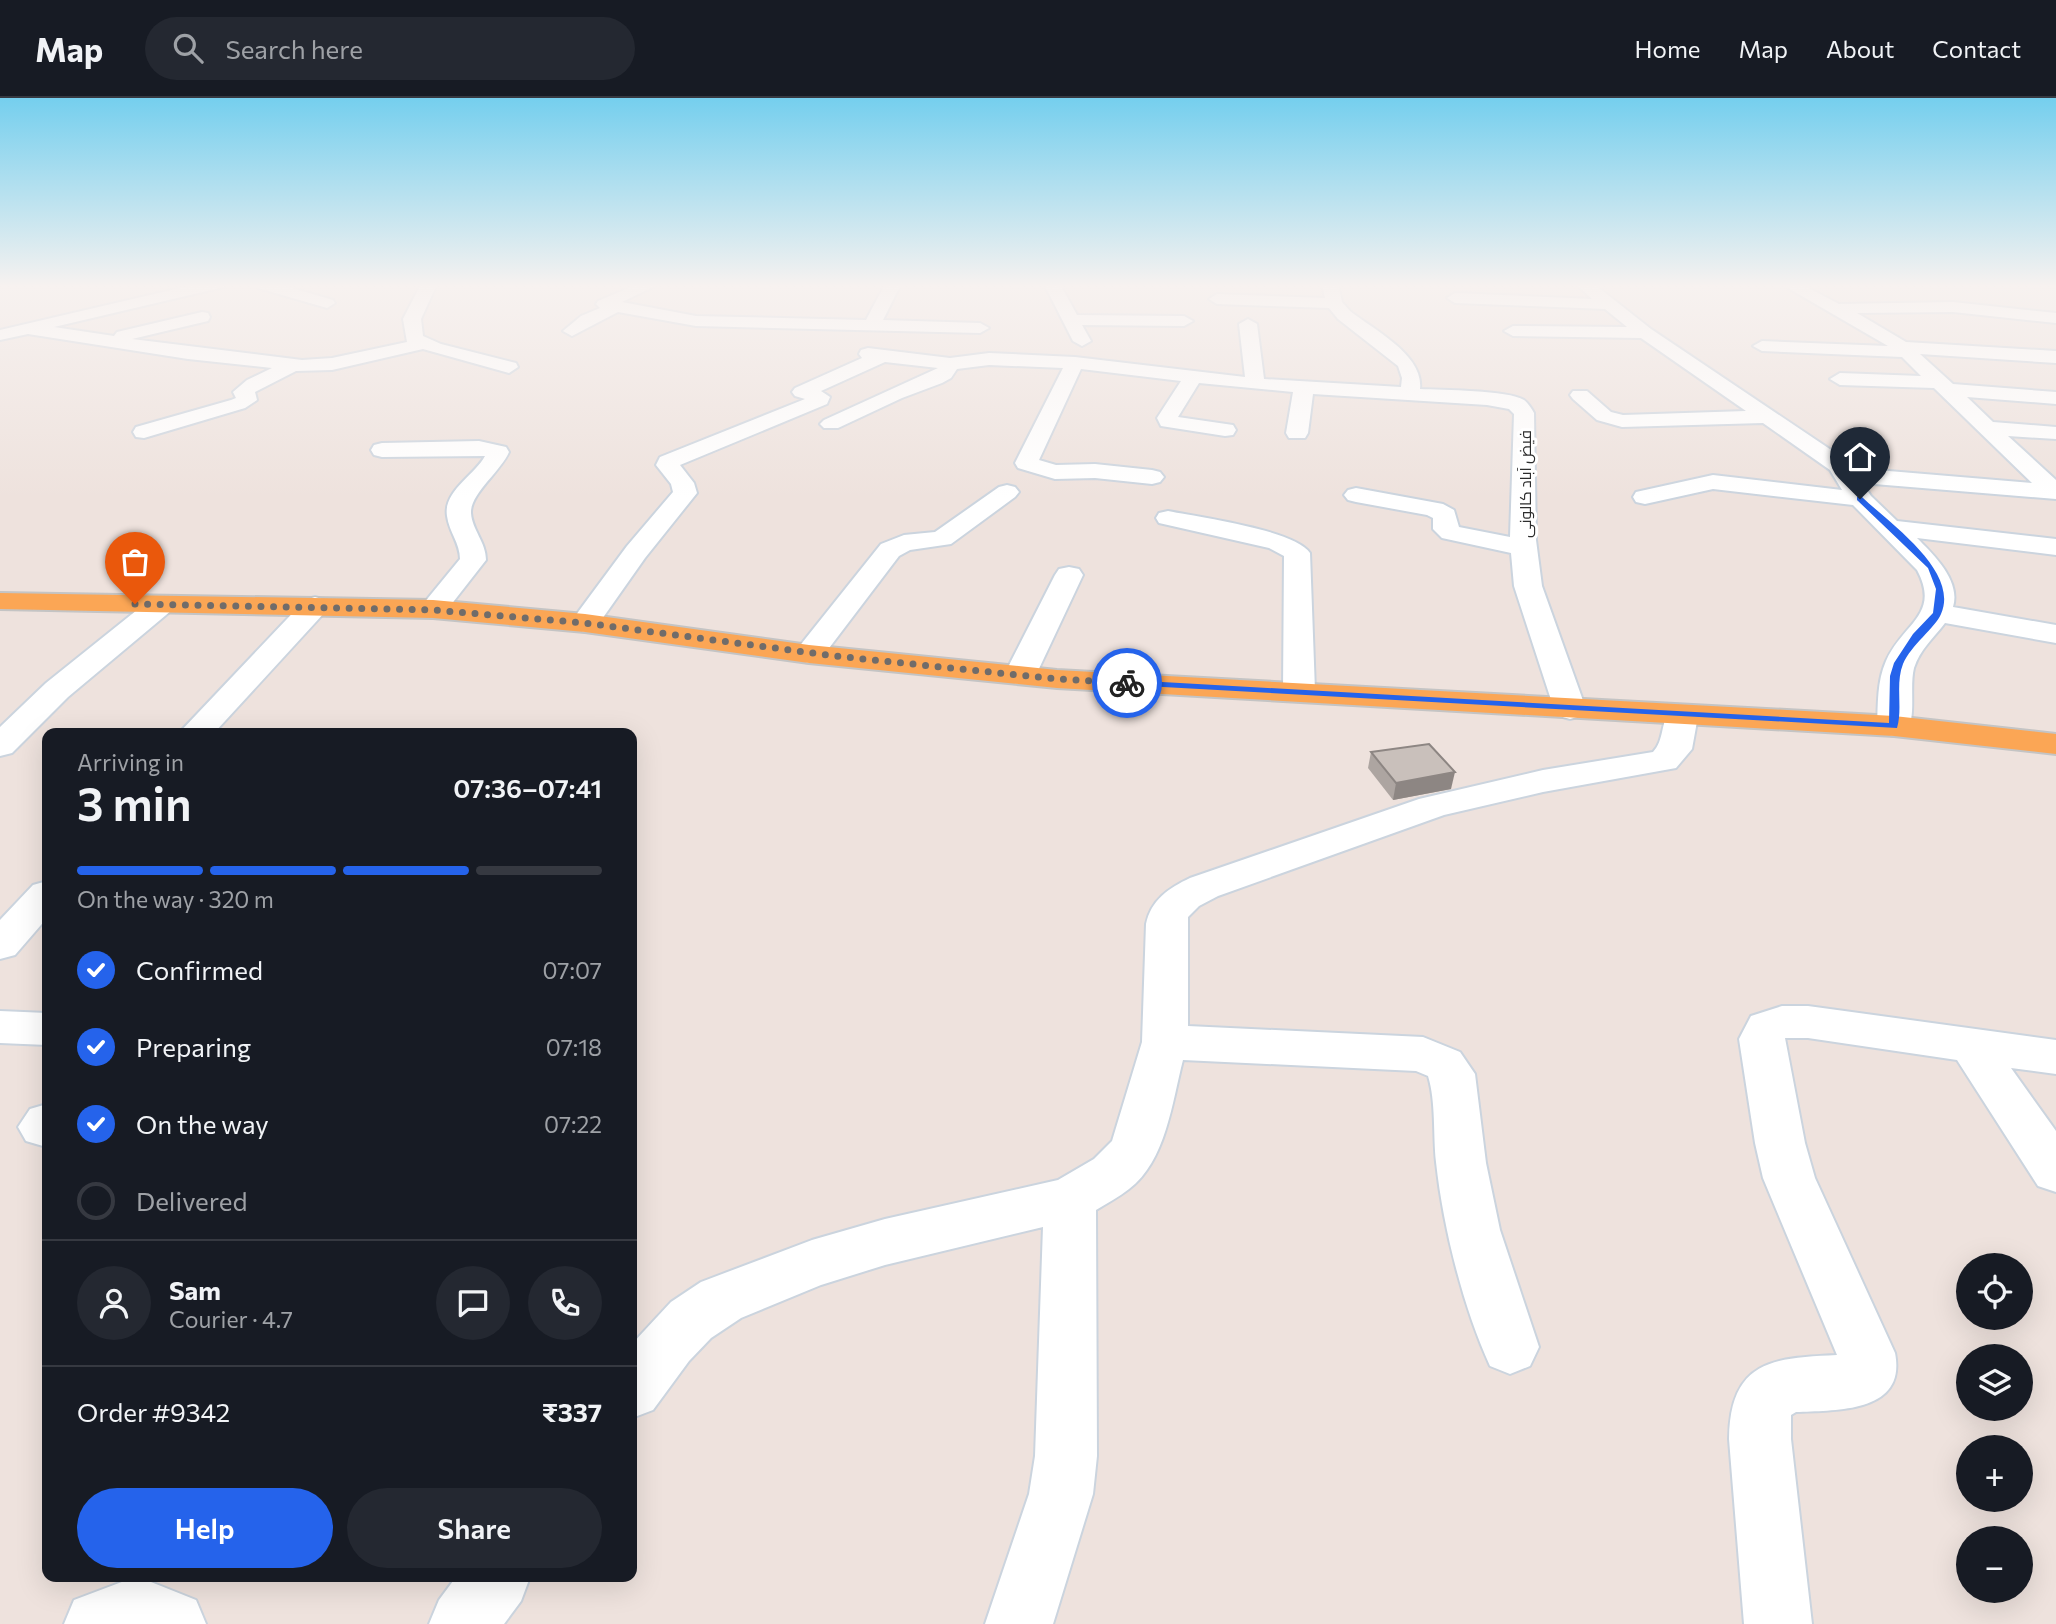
<!DOCTYPE html>
<meta charset="utf-8">
<style>
body{margin:0;font-family:Commissioner,Cairo,sans-serif;background:#242831;color:#f1f3f6;height:100vh;display:flex;flex-direction:column;font-size:26px;white-space:nowrap}
*{box-sizing:border-box;margin:0}
p{font-size:23px;color:#9ea1a6}
.icon{flex:none;width:38px;height:38px;fill:none;stroke:currentColor;stroke-width:2;stroke-linecap:round;stroke-linejoin:round}
.map{position:relative;flex:1;overflow:hidden}
.side{position:absolute;left:42px;top:630px;width:595px;height:854px;display:flex;flex-direction:column;background:#171b24;border-radius:14px;box-shadow:0 7px 28px #0002}
.side>*{flex:none}
.controls{position:absolute;left:1956px;top:1155px;display:grid;gap:14px}
.controls a{display:grid;place-items:center;width:77px;height:77px;border-radius:50%;background:#171b24;box-shadow:0 7px 28px #0002;font-size:35px}
.pin{position:absolute;display:grid;place-items:center;width:60px;height:60px;color:#fff;margin:-72px -30px;border-radius:50% 50% 50% 0;rotate:-45deg;box-shadow:0 0 7px #0007}
.pin .icon{rotate:45deg}
.courier{position:absolute;display:grid;place-items:center;width:70px;height:70px;margin:-35px;border:5px solid #2563eb;border-radius:50%;background:#fff;color:#222;box-shadow:0 2px 9px #0007}
.head em{font-style:normal;font-weight:600}
.head div{display:flex;flex-direction:column-reverse}
.head{display:flex;align-items:center;justify-content:space-between;height:119px;padding:0 35px}
h1{font-size:46px;font-weight:600;line-height:52px}
.bar{display:grid;grid-template-columns:repeat(4,1fr);gap:10px 7px;align-content:center;height:84px;padding:0 35px}
.bar i{height:9px;border-radius:5px;background:#363941}
.bar .on{background:#2563eb}
.bar p{grid-column:span 4}
.line{display:flex;align-items:center;gap:18px;padding:0 35px;border-top:2px solid #363941}
.line div{flex:1}
.round{display:grid;place-items:center;flex:none;width:74px;height:74px;border-radius:37px;background:#242831}
ol{padding:0 35px;list-style:none}
li{display:flex;align-items:center;gap:21px;height:77px}
li p{margin-inline-start:auto}
li .icon{padding:7px;border-radius:50%;background:#2563eb;color:#fff;stroke-width:4}
li:last-child{color:#9ea1a6}
li i{width:38px;height:38px;border:4px solid #363941;border-radius:50%}
.primary-button{display:flex;gap:14px;margin-top:auto;padding:14px 35px}
.primary-button a{flex:1;height:80px;border-radius:42px;background:#2563eb;color:#fff;font-size:28px;font-weight:600;line-height:80px;text-align:center}
.primary-button a+a{background:#242831;color:#f1f3f6}
header{display:flex;align-items:center;gap:42px;box-sizing:border-box;height:98px;padding:0 35px;background:#171b24;border-bottom:2px solid #363941}
header strong{font-size:33px}
nav{display:flex;gap:38px;margin-inline-start:auto;font-size:24px}
.search{width:490px;height:63px;background:#242831;display:flex;align-items:center;gap:18px;box-sizing:border-box;padding:0 24px;border-radius:38px;color:#9ea1a6;font-size:26px}
.map>svg:first-child{display:block}
.lines{fill:none;stroke-linecap:round;stroke-linejoin:round}
.minor-casing{stroke:#cbd4de;stroke-width:4}
.major-casing{stroke:#c4c4c4;stroke-width:4}
.minor{fill:#fff;fill-rule:evenodd}
.major{fill:#fba655;fill-rule:evenodd}
.wall{fill:#ada5a1}
.shaded-wall{fill:#8d8683}
.building{fill:#c9c0bb;stroke:#8d8683;stroke-width:2}
.route{fill:#2563eb}
.done{stroke:#706c6a;stroke-width:7;stroke-dasharray:0 12.6}
.labels{text-anchor:middle;dominant-baseline:central;stroke-width:6;stroke-linejoin:round;paint-order:stroke}
.far-street-label{font-size:16px;fill:#2c2c2c;stroke:#fff}
</style>
<header>
<strong>Map</strong>
<div class="search"><svg class="icon" aria-label="search" viewBox="0 0 24 24"><circle cx="10" cy="10" r="6"/><path d="M15 15l6 6"/></svg>Search here</div>
<nav><a>Home</a><a>Map</a><a>About</a><a>Contact</a></nav>
</header>
<div class="map">
<svg width="2056" height="1526" viewBox="0 0 2056 1526">
<rect width="100%" height="100%" fill="#eee2dd"/>
<g class="lines">
<defs>
<path id="minor" d="M197,186H226L224,189L54,229L114,238L117,234L202,214L208,215L210,219L208,223L132,241L302,262L332,260L407,244L403,221L421,186H437L421,221L423,238L441,246L516,265L518,269L509,275L423,251L332,272L296,273L255,294L257,302L245,310L144,340L136,339L133,334L136,329L231,302L236,300L233,294L247,282L272,270L188,261L28,236L0,242V232Z
M278,186L333,202L335,205L327,210L258,190L256,187Z
M638,186L655,188L622,204L696,218L866,222L885,186H901L883,222L980,225L989,230L980,235L696,228L618,214L572,238L563,233L581,218L600,210L596,206L598,203Z
M1044,186H1060L1077,217L1184,218L1193,223L1184,228L1082,227L1091,243L1082,248L1073,243Z
M1322,186H1338L1342,204L1350,213C1374,232 1424,257 1420,291C1442,292 1508,292 1524,302C1528,305 1532,311 1534,315L1536,442L1542,488L1586,611L1581,618L1570,621L1559,618L1554,611L1514,488L1511,455L1442,440L1433,431V420L1427,417L1356,404L1348,402L1344,397L1348,392L1356,390L1443,406L1454,412L1459,429L1510,439L1514,316L1509,311L1487,307L1313,296L1308,335L1305,340H1289L1286,335L1293,294L1199,285L1178,319L1233,327L1236,332L1233,337L1225,338L1161,328L1157,320L1181,283L1081,271L1039,362L1056,367L1095,366L1152,372L1160,374L1164,379L1160,384L1152,386L1095,380L1055,381L1018,370L1015,365L1063,270L989,267L957,271L951,280L942,285L902,300L838,330H824L820,326L824,322L938,270L885,264L821,293L830,299L827,306L680,367L694,385L697,395L645,460L595,531L585,534L575,531L570,525L627,448L673,394L671,386L656,367L660,359L805,301L795,298L792,294L795,290L862,260L859,256L861,252L868,250L950,260L989,255L1075,259L1245,279L1239,226L1248,221L1257,226L1264,281L1401,289L1402,280L1398,268L1338,221L1329,210L1217,206L1209,201L1217,196L1325,200Z
M1576,186H1594L1651,231L1846,362L1853,370L2032,385L1934,290L1840,287L1830,281L1840,275L1921,278L1902,259L1762,253L1753,248L1762,243L1888,248L1781,186H1801L1839,206L1953,204L2056,215V225L1953,214L1857,215L1906,244L2056,253V265L1920,256L1953,286L2056,294V306L1967,299L1993,324L2056,329V341L2008,338L2056,382V401L1862,385L1871,398L1897,423L2056,441V457L1917,440C1934,457 1961,483 1953,509L2056,527V545L1945,525C1933,541 1920,551 1914,570C1909,590 1917,619 1906,635L1894,638L1882,635L1877,628C1878,606 1877,583 1886,563C1903,525 1941,517 1917,472L1853,407L1713,391L1645,406L1636,404L1633,399L1636,394L1713,377L1842,392L1830,372L1763,325L1622,329L1597,322L1573,301L1570,297L1573,293H1587L1611,314L1623,317L1746,313L1641,240L1513,238L1504,233L1513,228L1627,229L1605,211L1455,205L1447,200L1455,195L1592,201Z
M479,343L506,349L509,354C501,373 470,396 471,415C472,432 486,444 486,462L443,517L433,520L423,517L419,511L460,461C460,445 449,434 447,418C443,393 475,377 485,358L382,359L374,357L371,352L374,347L382,345Z
M1007,387L1015,389L1019,394L1015,399L951,446L910,452L899,458L820,562L809,565L798,562L794,556L798,550L881,446L904,437L935,434L999,389Z
M1168,413C1198,419 1295,432 1310,455L1315,593L1310,600L1299,603L1288,600L1283,593L1284,458L1269,450L1159,425L1156,420L1159,415Z
M1069,469L1079,471L1083,477L1036,577L1031,584L1020,586L1009,584L1004,577L1055,477L1059,471Z
M162,498L172,500L176,506L172,512L68,599L12,655L0,658V629L46,585L152,500Z
M315,499L325,502L329,508L325,514L214,635H179L305,502Z
M1682,608L1694,611L1698,618L1692,651L1676,670L1543,694L1444,717L1218,798L1199,808L1188,819V928L1423,939L1460,954L1475,976L1486,1065L1500,1132L1539,1249L1530,1268L1510,1276L1490,1268C1463,1209 1443,1129 1436,1064C1433,1037 1436,1004 1428,978L1416,973L1183,962C1172,1004 1166,1063 1129,1091C1119,1099 1107,1105 1096,1112L1097,1358L1093,1396L1053,1526H985L1029,1396L1035,1358L1043,1129L885,1167L821,1187L741,1220L711,1240L689,1263L653,1312L632,1320V1246L671,1204L701,1184L812,1142L885,1121L1058,1082L1094,1061L1112,1043L1142,944L1146,826C1151,802 1169,790 1190,780L1419,701L1543,672L1653,654C1664,643 1661,624 1670,611Z
M47,783V820L15,857L0,861V822L33,787Z
M1782,908H1808L2056,942V976L2011,970L2056,1033V1094L2038,1088L1957,962L1808,940H1785L1805,1045L1815,1080L1895,1255C1907,1315 1836,1312 1796,1314L1791,1317V1341L1812,1526H1744L1729,1341C1730,1262 1774,1260 1837,1257L1763,1080L1755,1045L1739,941L1751,918Z
M0,913L47,915V947L0,945Z
M47,1006V1047L43,1048L26,1043L18,1029L30,1011Z
M456,1479H530L521,1503L504,1526H429L439,1502Z
M127,1482L151,1484L196,1502L206,1526H64L74,1502Z"/>
<path id="major" d="M0,495L433,502L585,516L809,547L1057,572L1894,618L2056,636V656L1894,638L1057,590L809,565L585,534L433,520L0,511Z"/>
</defs>
<!-- minor casing -->
<use href="#minor" class="minor-casing"/>
<!-- major casing -->
<use href="#major" class="major-casing"/>
<!-- minor -->
<use href="#minor" class="minor"/>
<!-- major -->
<use href="#major" class="major"/>
</g>
<!-- wall -->
<path class="wall" d="M1371,654L1451,691L1393,702L1368,670Z"/>
<!-- shaded-wall -->
<path class="shaded-wall" d="M1455,674L1451,691L1393,702L1396,685Z"/>
<!-- building -->
<path class="building" d="M1429,646L1455,674L1396,685L1371,654Z"/>
<!-- sky -->
<linearGradient id="sky" x2="0" y2="1"><stop stop-color="#75cfee"/><stop offset="0.47" stop-color="#f7f2f0"/><stop offset="1" stop-color="#f7f2f0" stop-opacity="0"/></linearGradient>
<rect width="2056" height="400" fill="url(#sky)"/>
<!-- route -->
<path class="route" d="M1857,399H1862C1889,425 1960,473 1941,516C1935,530 1911,547 1903,566C1895,586 1903,610 1897,630L1127,587L1122,585L1127,582L1889,625L1890,578L1894,565L1913,536L1933,515L1936,491L1928,470L1857,402Z"/>
<g class="lines">
<!-- done -->
<path class="done" d="M135,506L433,512L585,525L835,558L1057,581L1127,585"/>
</g>
<g class="labels">
<!-- far-street labels -->
<g class="far-street-label">
<text transform="translate(1524 386) rotate(-90)">فیض آباد کالونی</text>
</g>
</g>
</svg>
<div class="controls">
<a><svg class="icon" aria-label="locate" viewBox="0 0 24 24"><circle cx="12" cy="12" r="6"/><path d="M12 2v4M12 18v4M2 12h4M18 12h4"/></svg></a>
<a><svg class="icon" aria-label="layers" viewBox="0 0 24 24"><path d="M12 4l9 5-9 5-9-5zM3 14l9 5 9-5"/></svg></a>
<a>+</a>
<a>−</a>
</div>
<div class="pin" style="left:135px;top:506px;background:#ea580c"><svg class="icon" aria-label="bag" viewBox="0 0 24 24"><path d="M5 8h14l-1 12H6zM9 8a3 3 0 0 1 6 0"/></svg></div>
<div class="pin" style="left:1860px;top:401px;background:#1f2937"><svg class="icon" aria-label="home" viewBox="0 0 24 24"><path d="M3 11l9-7 9 7M6 9v11h12V9"/></svg></div>
<div class="courier" style="left:1127px;top:585px"><svg class="icon" aria-label="bike" viewBox="0 0 24 24"><circle cx="6" cy="16" r="4"/><circle cx="18" cy="16" r="4"/><path d="M6 16l4-8h5l3 8M10 8l3 8H6M13 5h3"/></svg></div>
<section class="side">
<div class="head"><div><h1>3 min</h1><p>Arriving in</p></div><em>07:36–07:41</em></div>
<div class="bar"><i class="on"></i><i class="on"></i><i class="on"></i><i></i><p>On the way · 320 m</p></div>
<ol>
<li><svg class="icon" aria-label="check" viewBox="0 0 24 24"><path d="M5 12l5 5 9-10"/></svg>Confirmed<p>07:07</p></li>
<li><svg class="icon" aria-label="check" viewBox="0 0 24 24"><path d="M5 12l5 5 9-10"/></svg>Preparing<p>07:18</p></li>
<li><svg class="icon" aria-label="check" viewBox="0 0 24 24"><path d="M5 12l5 5 9-10"/></svg>On the way<p>07:22</p></li>
<li><i></i>Delivered</li>
</ol>
<div class="line" style="height:126px"><a class="round"><svg class="icon" aria-label="person" viewBox="0 0 24 24"><circle cx="12" cy="8" r="4"/><path d="M4 21q1-7 8-7t8 7"/></svg></a><div><b>Sam</b><p>Courier · 4.7</p></div><a class="round"><svg class="icon" aria-label="chat" viewBox="0 0 24 24"><path d="M4 5h16v11H9l-5 4z"/></svg></a><a class="round"><svg class="icon" aria-label="phone" viewBox="0 0 24 24"><path d="M5 4h4l2 5-3 2q2 4 5 5l2-3 5 2v4C11 20 4 13 5 4z"/></svg></a></div>
<div class="line" style="height:91px"><div>Order #9342</div><b>₹337</b></div>
<div class="primary-button"><a>Help</a><a>Share</a></div>
</section>
</div>
